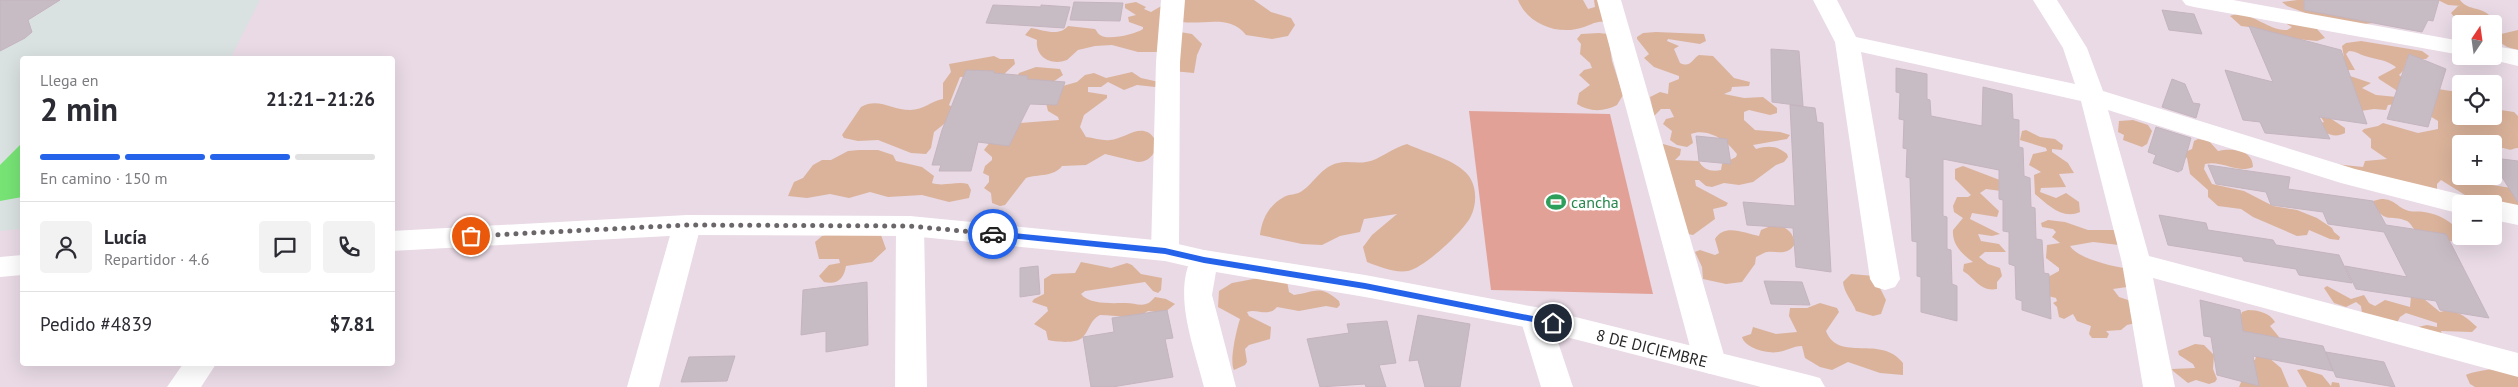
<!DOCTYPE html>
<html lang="es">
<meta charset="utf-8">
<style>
body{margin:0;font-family:"PT Sans",sans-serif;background:#f2f2f3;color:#2b2b33;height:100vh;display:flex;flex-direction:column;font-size:19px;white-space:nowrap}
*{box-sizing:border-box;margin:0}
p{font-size:16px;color:#7c7c81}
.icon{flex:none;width:28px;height:28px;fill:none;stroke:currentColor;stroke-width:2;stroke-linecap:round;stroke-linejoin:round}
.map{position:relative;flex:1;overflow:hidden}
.drawer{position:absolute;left:20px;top:56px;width:375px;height:310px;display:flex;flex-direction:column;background:#fff;border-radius:5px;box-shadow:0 5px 20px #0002}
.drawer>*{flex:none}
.needle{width:32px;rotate:13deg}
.controls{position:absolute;left:2452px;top:15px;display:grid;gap:10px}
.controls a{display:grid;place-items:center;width:50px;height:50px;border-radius:5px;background:#fff;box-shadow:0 5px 20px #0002;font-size:25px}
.pin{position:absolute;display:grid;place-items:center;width:42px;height:42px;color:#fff;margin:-21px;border:2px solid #fff;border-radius:50%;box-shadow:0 1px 5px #0007}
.courier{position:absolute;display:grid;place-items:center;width:50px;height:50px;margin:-25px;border:4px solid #2563eb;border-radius:50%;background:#fff;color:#222;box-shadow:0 1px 6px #0007}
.summary em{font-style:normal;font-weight:700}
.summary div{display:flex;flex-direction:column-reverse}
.summary{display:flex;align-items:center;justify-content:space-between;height:85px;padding:0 20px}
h1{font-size:32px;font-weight:700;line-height:38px}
.bar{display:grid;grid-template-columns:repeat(4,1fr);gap:8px 5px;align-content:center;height:60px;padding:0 20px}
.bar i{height:6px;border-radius:4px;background:#e1e1e2}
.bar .selected{background:#2563eb}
.bar p{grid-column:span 4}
.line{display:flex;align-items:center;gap:12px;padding:0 20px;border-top:1px solid #e1e1e2}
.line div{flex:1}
.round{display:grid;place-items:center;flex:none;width:52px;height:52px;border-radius:5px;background:#f2f2f3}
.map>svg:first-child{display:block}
.industrial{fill:#dae1e1}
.green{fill:#dbb39b}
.pitch{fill:#e2a197}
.water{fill:#77e375}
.building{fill:#c8bcc4;stroke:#c4b4be}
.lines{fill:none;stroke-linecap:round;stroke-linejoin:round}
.minor{fill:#fff;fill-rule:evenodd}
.tertiary{fill:#fff;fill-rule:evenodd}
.route{fill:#2563eb}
.done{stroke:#6b666a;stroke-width:5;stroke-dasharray:0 9}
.labels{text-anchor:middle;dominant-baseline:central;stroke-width:5;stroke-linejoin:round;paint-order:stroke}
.leisure-label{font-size:16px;fill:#27864d;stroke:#fff;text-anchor:start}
.street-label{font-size:16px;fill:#272727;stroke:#fff}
</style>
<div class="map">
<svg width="2518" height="387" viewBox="0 0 2518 387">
<rect width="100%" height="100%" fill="#e9dae5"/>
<!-- industrial -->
<path class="industrial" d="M0,0H260L230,59H22V229L0,231Z"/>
<!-- green -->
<path class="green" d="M1166,0H1254L1271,12L1291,18L1295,25L1288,36L1272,39L1246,35C1230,14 1205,25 1182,22L1180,32L1192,34L1202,44L1197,55L1194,73L1172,71L1159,52H1138L1112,45L1095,46L1078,50L1067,60C1052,66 1035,58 1037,40L1025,35L1031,28C1043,30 1059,37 1068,26L1095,29C1097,31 1098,34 1100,35C1107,41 1136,34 1143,29V27L1129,22L1128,17L1136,15L1125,8V4L1136,2L1146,7L1144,9L1151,12L1163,5Z
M1518,0H1583L1588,9L1595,7L1594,0H1602L1606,22C1596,21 1593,24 1584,27C1560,36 1528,25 1518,0Z
M2297,0H2326L2343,17L2371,21L2373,23L2317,29L2325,38L2317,41L2255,35L2251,32L2257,28L2241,26L2230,16C2249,8 2268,32 2287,30L2292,27L2282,21L2308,14L2287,6L2282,2Z
M2438,0H2460C2469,12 2482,5 2493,19V23C2478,25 2460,26 2451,13L2458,6H2462L2448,5Z
M2518,30V50L2507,47L2495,39L2497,35Z
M1656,32L1704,34L1706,41L1700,44L1668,39L1667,41L1679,46L1674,49L1680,63C1691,68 1692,59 1699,55L1713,56L1734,78L1750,82L1749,86L1732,87L1731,91L1724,94L1744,98L1763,97L1777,108V113L1770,115L1749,110L1744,112V120L1755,130L1780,132L1790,135L1787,139L1753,145L1756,149C1767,146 1777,145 1787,154L1788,157L1784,162L1776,165L1753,182L1739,185L1724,183L1712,187L1706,186L1699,180H1695L1696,186L1728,203L1726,206L1713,209L1715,219L1693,235L1688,234L1656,142L1681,149L1680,155L1675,160L1699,161C1703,170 1712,172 1721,170L1722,164L1736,157L1737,154C1728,141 1707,127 1691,134L1693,143L1687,147L1677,145L1670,140L1672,131L1663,124L1666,119L1674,117L1670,109H1661L1654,116L1650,97L1660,92L1668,94L1669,83L1679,79V76L1654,67L1644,58L1649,54L1637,39V37L1643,33Z
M1599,33L1608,34L1612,61L1623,95L1617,105C1604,112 1589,112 1577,104L1579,93L1590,85L1579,75L1584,70L1592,68L1590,63L1580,54L1581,44L1577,39L1581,34Z
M2361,41L2422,51L2429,56L2426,59H2407L2403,71L2399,75C2413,87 2443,90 2461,92V116H2494V109L2514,112L2518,116V148C2513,148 2512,151 2507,149C2491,146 2476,137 2459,137L2456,141L2461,145V176H2486L2492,185L2518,189V206L2473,200L2441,180L2437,184V190L2325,163L2363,167L2365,161L2387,159L2371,148V139L2362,131L2364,129L2378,126L2383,123L2418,133L2438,129V121L2402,99L2396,90L2379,79L2378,77L2395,68L2396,67C2385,59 2377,60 2365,56C2359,54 2355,51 2349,51L2346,54L2355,70H2346L2342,46L2346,43Z
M994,56L1000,59H1014L1015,64L1002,76L960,77L949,105L959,112L934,132L931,148L926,154L911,153L878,140L858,141L844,138L842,135L861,107C878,97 892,110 910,110C924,110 931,101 943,99V83L951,72L949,64Z
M1036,67L1060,69L1063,75L1053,82L1031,86L1018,75L1019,73Z
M1132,72L1141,78L1159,82L1155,87L1137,85L1124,90L1108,82L1101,87H1088V92L1107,95V98L1084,115L1080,127L1086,137C1094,138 1103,141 1110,140C1125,139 1142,121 1154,138L1155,151C1151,158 1146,162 1138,162L1105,154L1086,165L1062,166C1054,177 1038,174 1026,178L1005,205L1000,206L992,203L991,193L984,188L989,182V176L983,173L985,166L992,160V157L984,150L993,138L1020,123L1059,120L1058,117L1048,111L1046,103L1059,87L1077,82L1085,75L1094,73L1106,78Z
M2344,74L2371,83L2362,88L2376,95L2397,97L2396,104L2388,105L2386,110L2374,109L2327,116L2345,128V133C2334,139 2323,133 2316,124L2324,122L2319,114L2354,89Z
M2133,120L2148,125L2152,131L2147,144L2142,147L2123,140L2124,135L2118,132L2119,121Z
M2026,130L2040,137L2055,139L2063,145L2062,150L2052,149V152L2068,163L2074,173L2059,174L2066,187L2041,188L2040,192L2056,198L2066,193L2079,202L2080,212C2062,220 2047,204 2035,194L2034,175L2041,172L2029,165L2033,154L2047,151L2046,148L2020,140L2022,131Z
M2198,139L2209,141L2218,151C2231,148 2253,149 2253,167C2237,174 2222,160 2205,164L2204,169L2212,184L2244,191L2273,206L2297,210L2317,218L2332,228L2334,232L2340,237L2339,240L2330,239L2309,230L2307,235L2297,236L2253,217L2241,209L2218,206L2208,197V190L2190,174L2187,158L2181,154L2192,149L2194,141Z
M1407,144C1426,153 1455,159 1468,175C1477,186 1477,204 1471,216C1465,230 1424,268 1408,271C1394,273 1380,267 1367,262L1363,247L1372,235L1397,214L1364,219L1360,232L1340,236L1322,245L1302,244L1260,235C1262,219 1269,205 1284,197C1289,194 1297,195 1302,191C1315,182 1321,167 1338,163C1350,160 1361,166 1376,159C1388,153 1394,148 1407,144Z
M859,150H878L893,155L896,161L922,167L934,176L932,183C944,187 956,181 968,184L971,190L969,198L949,202L922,195L888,197L870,192L849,198L830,194L807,198L788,196L794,182L803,178L813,165L822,160H831L848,151Z
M1963,166L2005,182L2001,191L1986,189L1980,193L1999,211L1997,217L1972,213L1970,219L2000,234L1992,236L1978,234L1981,241L1999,244L2006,252H1985L1979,257L1988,264L2000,268L2002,276L1997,282V289C1980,292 1976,279 1963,271L1964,264L1973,262C1962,254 1952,245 1953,230L1963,218L1954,212L1953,206L1957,197H1968L1971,195L1955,179V169Z
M2381,199C2396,199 2397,208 2409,211C2414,212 2419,211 2424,212C2440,214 2459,225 2462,239C2454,245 2426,237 2418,232C2413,230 2412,224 2407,221C2391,214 2382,225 2373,201Z
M2048,220L2065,222L2088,230H2116L2119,245L2093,242L2070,246C2077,258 2111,266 2124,268L2127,287L2113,289L2119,297L2131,301L2133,309L2130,311L2136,323L2127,325L2121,330L2106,331L2109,334L2107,338H2092L2089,334L2091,326L2077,321L2073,314L2064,319L2059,317L2057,307L2053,303L2057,301L2056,298L2048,296V277L2059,271V268L2046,258L2047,245L2060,243L2052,237L2056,232L2053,229L2042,227L2041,223Z
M1773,225C1786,226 1793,231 1795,244C1786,258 1774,249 1764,253C1761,254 1759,256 1756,257L1755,264L1742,282L1726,284L1703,279L1702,267L1695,252L1700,250L1715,255L1719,253L1715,239C1724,223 1745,233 1759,236L1761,230Z
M832,233L881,235L886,249L872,262L846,266C844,279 837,285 824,282L819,276L829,265L840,263L839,259H819L815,242L822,236Z
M1081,262L1111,268L1127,263L1132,265L1141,274L1162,278L1161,290L1158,293L1153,291L1145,282L1085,291L1081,294C1089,305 1114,303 1126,303C1133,303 1140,306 1146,304C1150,303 1152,300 1155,297L1166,299L1175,304L1164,313L1148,311C1135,320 1115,315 1100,315C1090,320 1090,329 1083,337C1077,344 1056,342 1048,340L1046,331L1034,324L1048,311L1047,307L1032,302L1034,299L1044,294V279L1052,274L1075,273Z
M1851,274L1874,276L1886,300L1881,314L1873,316L1856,311C1853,302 1844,293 1843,282Z
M1264,277L1287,281L1289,292L1294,295C1315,292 1320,284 1339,301L1340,305L1337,308L1326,306L1299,311L1277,307C1268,318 1257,308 1247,312L1249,316L1271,327L1270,339L1249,345L1245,349L1247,362L1245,365L1234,370C1229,361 1237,328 1240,319L1218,307L1219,291L1232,283Z
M2327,286L2351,299L2364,295L2369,303L2375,306L2385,300L2410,307L2411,297L2424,299L2440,312C2455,307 2466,317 2477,327L2472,332L2441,331L2443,339L2418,327L2427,325L2437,327V323L2406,313L2400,317L2397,323L2362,313L2361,306L2356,302L2346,307L2334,303L2324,288Z
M1820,303L1837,308L1839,312L1826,331C1838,363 1881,334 1903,363V375L1880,373L1848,362L1832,370L1820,367L1805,358L1802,346C1793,346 1786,351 1778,352C1767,354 1745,348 1742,337L1751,334L1753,327L1776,334L1797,332L1789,316L1790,308H1807Z
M2248,310C2258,310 2270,313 2275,322L2270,326L2279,337L2268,357L2281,368L2289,387H2239L2242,380L2241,359L2255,360L2256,356L2228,323L2240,317L2242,312Z
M2195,344L2204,345L2214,355L2213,369L2217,379L2215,382L2209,384L2196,380L2188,383L2173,371L2172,369L2195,368L2193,364L2179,355L2178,351Z
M2518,365V387H2475L2470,384L2466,375C2469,372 2510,366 2518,365Z
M2302,369L2322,375L2331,386L2332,382L2339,383L2340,387H2307L2297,370Z"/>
<!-- pitch -->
<path class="pitch" d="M1469,111L1610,114L1653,294L1491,290Z"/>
<!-- water -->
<path class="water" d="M22,143V197L0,201V165Z"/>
<!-- building -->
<path class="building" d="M0,0H60L28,20L32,32L25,38L0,51Z
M2304,0H2439L2433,21L2428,20L2422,32L2304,10Z
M1074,2L1123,3L1120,21L1070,20Z
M993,5L1041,7V5L1070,7L1064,28L986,23Z
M2162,10L2194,14L2202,34L2169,30Z
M2249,26L2341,50L2367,124L2319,117L2330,139L2265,133L2260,122L2243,120L2225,70L2273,82Z
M1771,49L1799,51L1803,106L1772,102Z
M2409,54L2446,69L2428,127L2387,119Z
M1896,68L1927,74V99L1930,100L1931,116L1982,126L1983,87L2012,94L2013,119L2019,120V147L2023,148L2024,176L2030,178L2031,207L2035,208L2036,239L2042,240L2044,273L2049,274L2051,319L2022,310V301L2016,299L2015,266L2009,264V232L2003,231V200L1999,199V170L1943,159V216L1947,217V249L1951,250L1952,284L1957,286V321L1921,312V277L1917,276V242L1912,241L1910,178L1906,177L1907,149L1903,148L1904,120L1899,119L1900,93L1896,92Z
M966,70L994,71V73L1028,76L1027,79L1065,82L1057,105L1030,104L1009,146L978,142L971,171H939L941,165H932L942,130Z
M2172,79L2185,84L2193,103L2200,104L2196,118L2162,107Z
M1790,105L1815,108L1817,122L1823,123L1831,272L1796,267L1793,228L1747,225L1743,202L1795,206Z
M2156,127L2191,138L2182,170L2178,172L2153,163L2156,155L2148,152Z
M1696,136L1727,139L1731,164L1699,161Z
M2494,158L2518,161V203L2494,164Z
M2208,165L2290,177L2288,189L2373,201L2386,225L2446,234L2489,318L2440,310L2436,301L2356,289L2345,266L2407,277L2384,232L2328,224L2323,212L2271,205L2266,192L2216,184Z
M2159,215L2206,223L2208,230L2273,240L2276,245L2339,255L2352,283L2299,275L2296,269L2244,261L2242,257L2168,245Z
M1038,266L1040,294L1020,297V268Z
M1764,281L1802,282L1810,305L1771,304Z
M867,282L868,345L826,352V331L801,335L803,290Z
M2200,300L2240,310L2243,331L2323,346L2333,371L2253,356L2259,386L2217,375L2211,337L2204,336Z
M1167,310L1173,338L1165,339L1173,377L1112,387H1091L1083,337L1114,332L1112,318Z
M1418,315L1470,324L1460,387H1425L1418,360L1409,361Z
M1387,321L1396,363L1379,365L1386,387H1366L1365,384L1320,387L1307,339L1349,333L1347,324Z
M2326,352L2384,362L2395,387L2336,377Z
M735,356L727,381L681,382L689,357Z"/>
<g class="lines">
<!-- minor -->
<path class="minor" d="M1161,0H1185L1180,62L1179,251L1175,258L1165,261L1155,258L1151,251L1156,62Z
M1597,0H1621L1726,362L1721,370L1710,374L1699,370L1694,362Z
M1813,0H1837L1856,37L2075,84L2063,48L2033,0H2057L2087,48L2103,91L2355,169L2471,197L2475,204H2461V214L2341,183L2108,110L2149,256L2518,353V377L2153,278L2175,387H2143L2122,263L2081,101L1861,52L1900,279L1895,287L1885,290L1875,287L1870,279L1835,42Z
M2182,0H2233L2461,41V55L2194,7L2186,5Z
M2494,46L2518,50V66L2485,58L2484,56H2494Z
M2494,200L2518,205V225L2494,220V204H2484Z
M687,215L697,218L701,225L659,387H627L673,225L677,218Z
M910,216L920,219L924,226L927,387H895L896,226L900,219Z
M1204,250L1214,253L1218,260L1212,295L1236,387H1204C1194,346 1171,292 1194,253Z
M1535,307L1546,310L1550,318L1573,387H1541L1520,318L1524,310Z
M183,364H216L201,387H167Z"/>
<!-- tertiary -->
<path class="tertiary" d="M687,215L910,216L1165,241L1204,250L1365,275L1535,307L1809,375L1820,378L1825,387H1761L1535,329L1365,297L1204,270L1165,261L910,236L687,235L392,251V231Z
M22,255V275L0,277V257Z"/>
</g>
<!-- route -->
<path class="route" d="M993,231L1165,248L1204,257L1365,283L1553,320L1557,323L1553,326L1365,289L1204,263L1165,254L990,236V232Z"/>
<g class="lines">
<!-- done -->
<path class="done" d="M471,236L687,225L910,226L993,234"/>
</g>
<!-- icons -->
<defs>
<symbol id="stadium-bare" viewBox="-9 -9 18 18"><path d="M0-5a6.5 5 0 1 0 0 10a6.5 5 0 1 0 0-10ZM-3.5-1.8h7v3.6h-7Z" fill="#2e9e5b" stroke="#fff" stroke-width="2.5" paint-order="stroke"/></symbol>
</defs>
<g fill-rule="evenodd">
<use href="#stadium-bare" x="1542" y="188" width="28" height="28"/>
</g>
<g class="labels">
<!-- leisure labels -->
<g class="leisure-label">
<text x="1571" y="202">cancha</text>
</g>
<!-- street labels -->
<g class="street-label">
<text transform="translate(1652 348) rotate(14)">8 DE DICIEMBRE</text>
</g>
</g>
</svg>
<div class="controls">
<a><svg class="needle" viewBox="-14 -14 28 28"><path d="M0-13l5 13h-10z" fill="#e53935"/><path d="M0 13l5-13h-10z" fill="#7c7c81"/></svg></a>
<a><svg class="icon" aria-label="locate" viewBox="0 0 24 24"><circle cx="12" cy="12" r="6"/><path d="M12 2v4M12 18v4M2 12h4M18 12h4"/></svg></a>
<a>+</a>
<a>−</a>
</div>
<div class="pin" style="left:471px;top:236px;background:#ea580c"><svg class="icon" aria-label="bag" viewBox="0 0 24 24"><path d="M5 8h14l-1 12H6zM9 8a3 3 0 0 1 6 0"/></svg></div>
<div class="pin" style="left:1553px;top:323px;background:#1f2937"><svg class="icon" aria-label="home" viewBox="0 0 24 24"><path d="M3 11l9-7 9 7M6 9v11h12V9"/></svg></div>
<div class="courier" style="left:993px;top:234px"><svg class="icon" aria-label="car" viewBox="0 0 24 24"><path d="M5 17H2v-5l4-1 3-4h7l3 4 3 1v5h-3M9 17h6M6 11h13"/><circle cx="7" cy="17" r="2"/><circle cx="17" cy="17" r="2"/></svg></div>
<section class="drawer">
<div class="summary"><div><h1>2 min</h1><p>Llega en</p></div><em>21:21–21:26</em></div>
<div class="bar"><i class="selected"></i><i class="selected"></i><i class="selected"></i><i></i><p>En camino · 150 m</p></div>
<div class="line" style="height:90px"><a class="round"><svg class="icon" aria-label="person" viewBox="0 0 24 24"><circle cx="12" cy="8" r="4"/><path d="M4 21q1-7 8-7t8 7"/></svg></a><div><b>Lucía</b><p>Repartidor · 4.6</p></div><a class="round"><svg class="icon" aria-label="chat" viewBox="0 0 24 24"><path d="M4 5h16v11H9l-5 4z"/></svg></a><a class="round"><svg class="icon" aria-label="phone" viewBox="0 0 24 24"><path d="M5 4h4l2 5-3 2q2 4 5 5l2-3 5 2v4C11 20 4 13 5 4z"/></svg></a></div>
<div class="line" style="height:65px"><div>Pedido #4839</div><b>$7.81</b></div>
</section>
</div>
